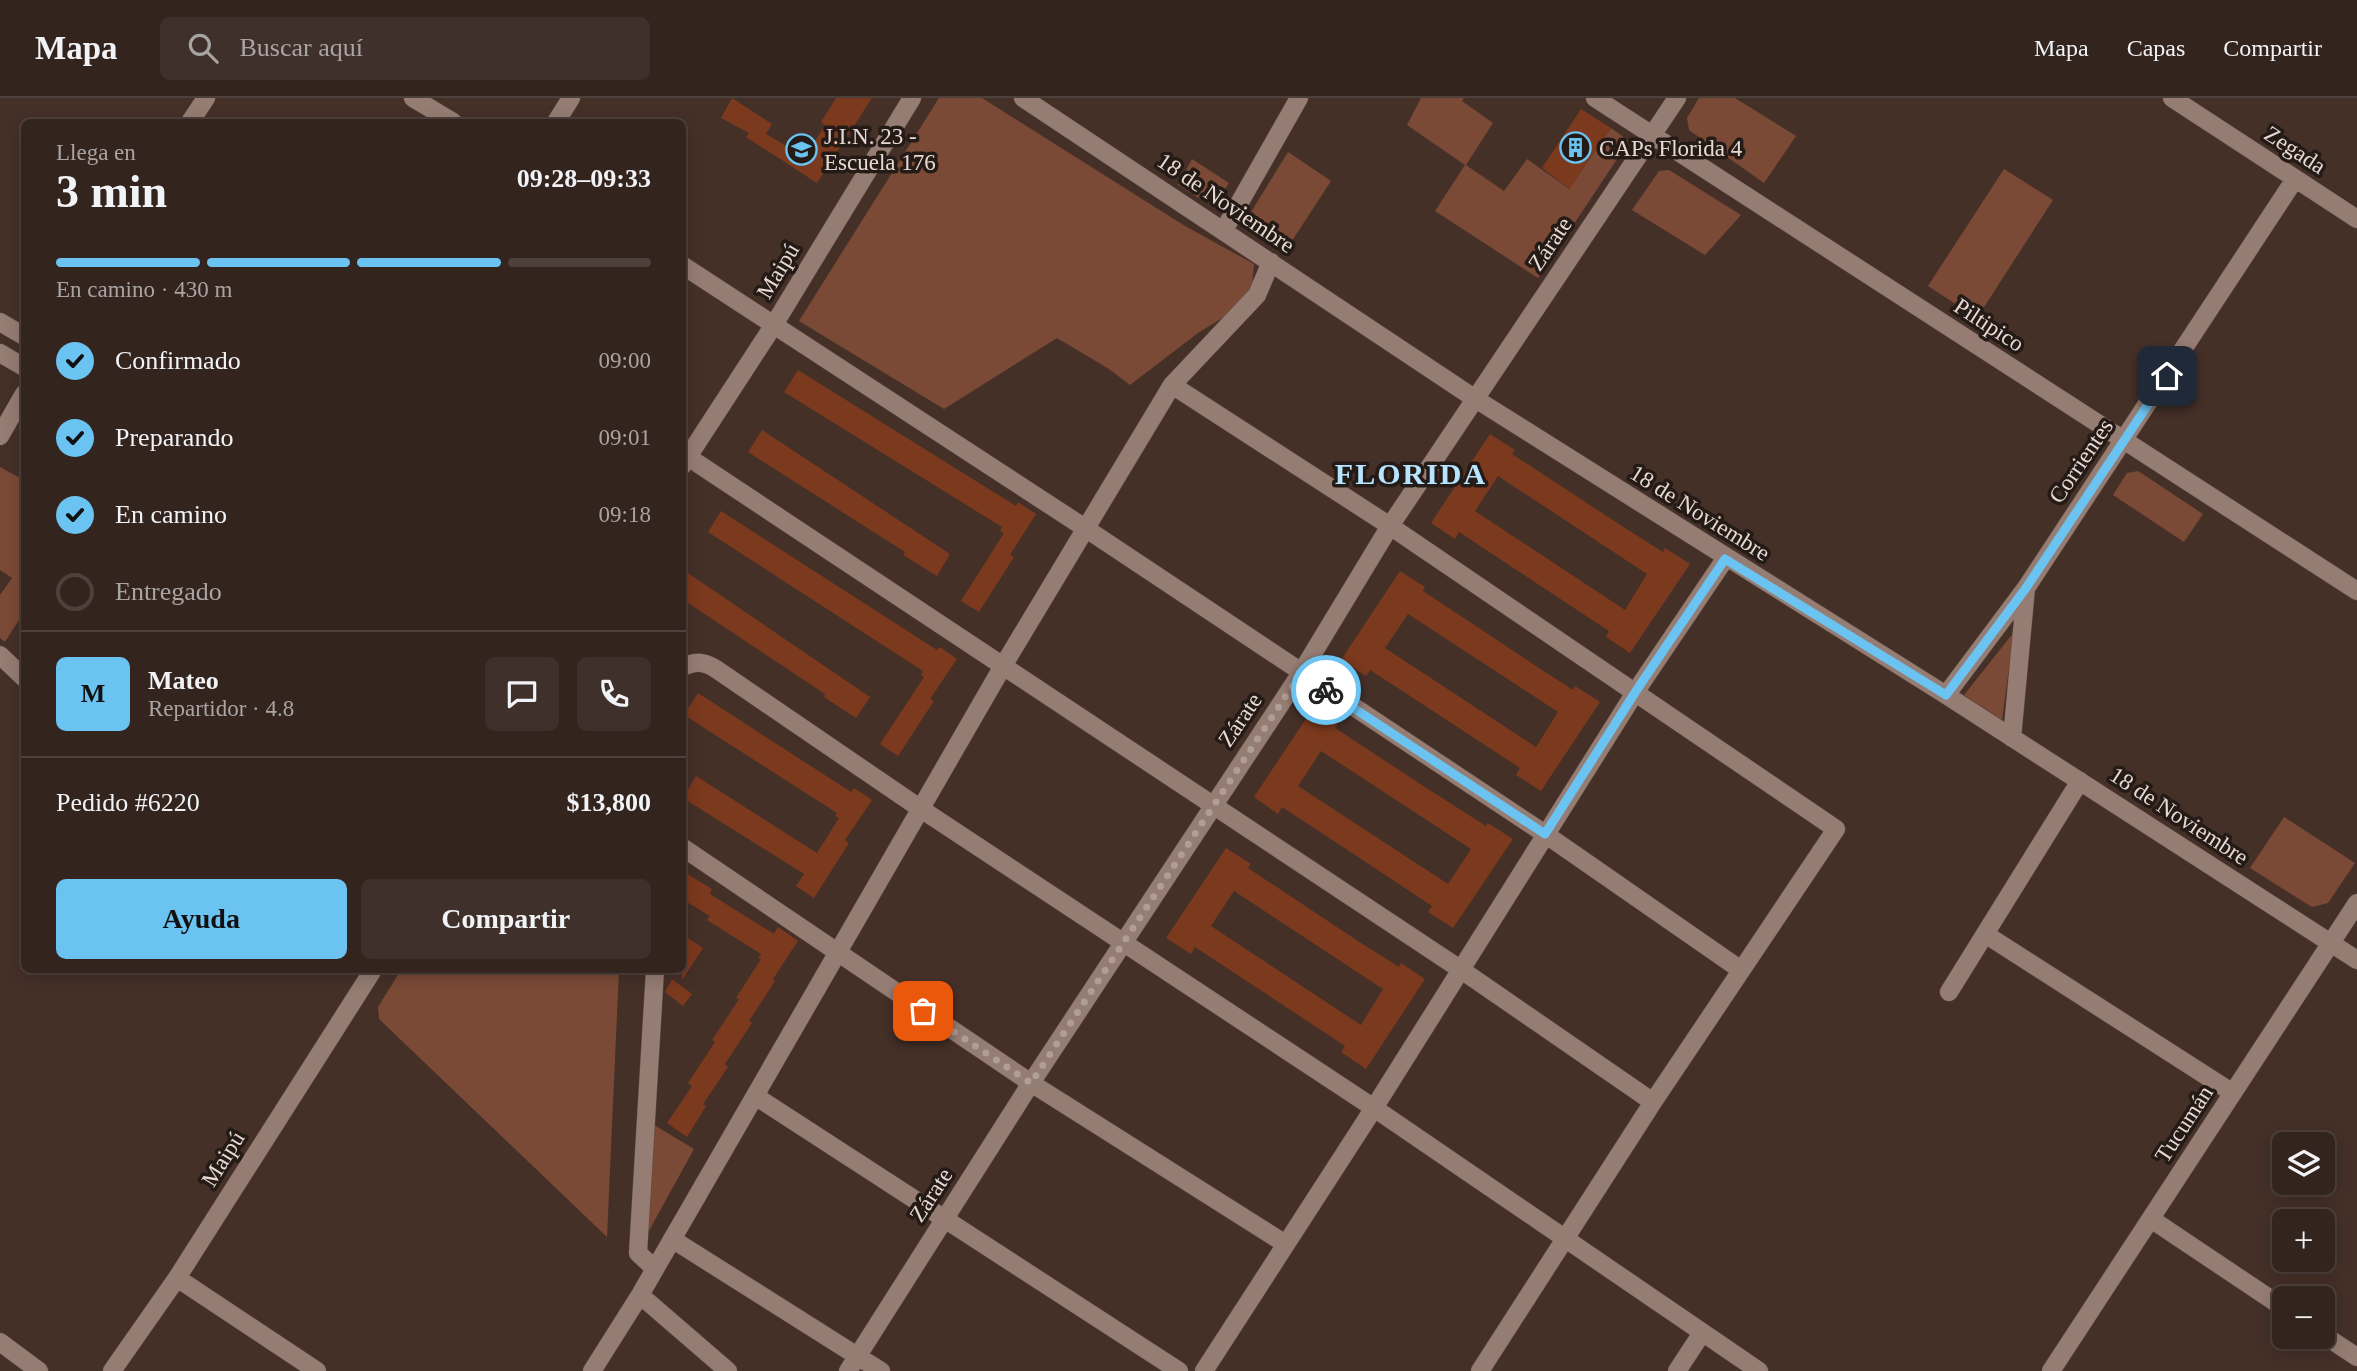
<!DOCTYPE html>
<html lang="es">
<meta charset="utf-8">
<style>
body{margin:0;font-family:"Times New Roman",serif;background:#3f302b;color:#f1f3f6;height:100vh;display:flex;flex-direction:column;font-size:26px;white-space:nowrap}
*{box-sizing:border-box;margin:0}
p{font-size:23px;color:#a9a4a4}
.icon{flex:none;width:38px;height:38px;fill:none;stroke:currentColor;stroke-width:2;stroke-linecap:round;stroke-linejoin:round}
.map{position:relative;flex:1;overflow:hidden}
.side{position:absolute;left:21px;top:21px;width:665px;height:854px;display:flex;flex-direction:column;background:#34241e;border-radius:10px;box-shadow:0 4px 18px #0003,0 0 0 2px #4e413c}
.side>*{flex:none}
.fabs{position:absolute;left:2272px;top:1034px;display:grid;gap:14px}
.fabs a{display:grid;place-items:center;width:63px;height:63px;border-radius:10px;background:#34241e;box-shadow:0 4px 18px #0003,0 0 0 2px #4e413c;font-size:35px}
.pin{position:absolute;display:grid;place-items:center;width:60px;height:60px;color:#fff;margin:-30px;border-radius:14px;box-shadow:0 4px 10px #0006}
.courier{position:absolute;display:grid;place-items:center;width:70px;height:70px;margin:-35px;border:5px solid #6bc3f2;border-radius:50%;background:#fff;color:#222;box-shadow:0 2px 9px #0007}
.head em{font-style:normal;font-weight:600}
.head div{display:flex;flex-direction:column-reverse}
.head{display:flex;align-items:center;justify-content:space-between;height:119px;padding:0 35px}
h1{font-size:46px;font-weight:600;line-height:52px}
.bar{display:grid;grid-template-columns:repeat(4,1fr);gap:10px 7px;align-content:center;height:84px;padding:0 35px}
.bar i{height:9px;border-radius:5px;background:#4e413c}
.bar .selected{background:#6bc3f2}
.bar p{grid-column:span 4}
.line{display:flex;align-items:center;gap:18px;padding:0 35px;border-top:2px solid #4e413c}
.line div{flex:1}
.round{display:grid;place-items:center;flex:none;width:74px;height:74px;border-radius:10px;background:#3f302b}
ol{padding:0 35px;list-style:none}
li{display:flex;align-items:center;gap:21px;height:77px}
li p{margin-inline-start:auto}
li .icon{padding:7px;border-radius:50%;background:#6bc3f2;color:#111;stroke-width:4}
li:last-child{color:#a9a4a4}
li i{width:38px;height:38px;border:4px solid #4e413c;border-radius:50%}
.primary-button{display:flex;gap:14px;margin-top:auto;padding:14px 35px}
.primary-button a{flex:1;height:80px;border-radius:10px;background:#6bc3f2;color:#111;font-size:28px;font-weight:600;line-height:80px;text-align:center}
.primary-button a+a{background:#3f302b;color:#f1f3f6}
header{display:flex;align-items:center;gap:42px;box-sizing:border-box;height:98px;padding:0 35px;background:#34241e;border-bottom:2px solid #4e413c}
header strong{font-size:33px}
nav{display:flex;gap:38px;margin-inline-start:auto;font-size:24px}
.search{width:490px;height:63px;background:#3f302b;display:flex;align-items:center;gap:18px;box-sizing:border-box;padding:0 24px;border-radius:10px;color:#a9a4a4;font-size:26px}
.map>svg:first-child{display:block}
.green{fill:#7b4a36}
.building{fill:#7b391e;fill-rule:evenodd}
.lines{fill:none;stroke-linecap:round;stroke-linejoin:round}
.street-casing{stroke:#604e47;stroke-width:19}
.street{stroke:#967d73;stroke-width:18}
.done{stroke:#ae9e97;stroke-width:7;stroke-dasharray:0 12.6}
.route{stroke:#6bc3f2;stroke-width:9}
.labels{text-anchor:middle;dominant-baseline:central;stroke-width:7;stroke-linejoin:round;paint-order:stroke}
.poi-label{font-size:23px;fill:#e7d9d3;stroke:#241b17;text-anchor:start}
.street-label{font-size:23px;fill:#e7d9d3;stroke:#241b17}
.district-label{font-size:30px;font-weight:bold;letter-spacing:2px;fill:#b7e4ff;stroke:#241b17}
</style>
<header>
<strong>Mapa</strong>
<div class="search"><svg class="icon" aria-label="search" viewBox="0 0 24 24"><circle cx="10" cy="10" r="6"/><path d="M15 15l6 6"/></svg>Buscar aquí</div>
<nav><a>Mapa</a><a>Capas</a><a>Compartir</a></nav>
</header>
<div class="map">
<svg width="2357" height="1273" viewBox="0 0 2357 1273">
<rect width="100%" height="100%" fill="#453028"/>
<!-- green -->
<path class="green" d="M939,0H982L1185,128L1254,166L1252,188L1232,214L1198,235L1130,287L1109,271L1057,240L944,311L799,223Z
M1421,0H1464L1462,3L1493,25L1466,67L1504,93L1527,61L1569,91L1611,30L1629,43L1538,180L1435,113L1465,67L1407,27Z
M1699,0H1735L1796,38L1764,85L1689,32L1687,20Z
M1288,54L1331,83L1284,155L1243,127Z
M1192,61L1229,85L1218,102L1207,105L1178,87Z
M2004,71L2053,102L1977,220L1928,188Z
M1669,72L1741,117L1705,157L1632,112L1659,73Z
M0,369L24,382V514L5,544L0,540V497L12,480L0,472Z
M2138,373L2203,416L2184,444L2113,397L2127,375Z
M2014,534L2002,622L1964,597Z
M2284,719L2355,765L2328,805L2312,809L2250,770Z
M401,872H619L607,1139L379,921L378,909Z
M644,1021L694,1051L645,1140Z"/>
<!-- building -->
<path class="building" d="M732,0L772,26L766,36L805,59L825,27L821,24L836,0H872L817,85L746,39L749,35L721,20Z
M1581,11L1611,30L1569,91L1542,70Z
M798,272L1016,408L1018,404L1036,416L1010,457L1014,459L979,514L961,503L1004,435L1000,433L1002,429L784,294Z
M762,332L950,456L937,478L903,457L905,454L748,354Z
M1490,336L1515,352L1512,356L1625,430L1663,454L1665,450L1690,466L1630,555L1606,539L1609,533L1459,434L1455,441L1431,425ZM1498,378L1647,476L1625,512L1475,413Z
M721,413L937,552L940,549L957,561L930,601L934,603L898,658L880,646L924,579L921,577L923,573L708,434Z
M682,471L870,599L856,620L824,599L825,596L682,501Z
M1400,473L1425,489L1423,493L1536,568L1573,592L1575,588L1600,604L1541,693L1516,677L1520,670L1407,596L1370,572L1366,578L1341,562ZM1408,516L1558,614L1536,649L1385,550Z
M698,595L851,694L854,690L872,702L845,742L849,745L814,800L796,788L804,776L683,700L696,678L817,755L839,720L835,718L837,715L684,617Z
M1313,610L1338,626L1335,630L1425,689L1486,728L1488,725L1513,741L1453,830L1428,814L1432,808L1343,749L1282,709L1278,716L1254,699ZM1321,653L1471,751L1448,786L1298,688Z
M1226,750L1251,766L1248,770L1361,845L1399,869L1401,865L1425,881L1366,971L1341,954L1345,948L1195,849L1191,856L1166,840ZM1234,793L1383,891L1361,927L1211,828Z
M682,773L712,791L710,796L774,836L778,829L798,843L773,881L775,883L749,923L752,925L725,966L728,969L703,1006L706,1008L687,1039L667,1025L692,988L688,985L715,944L712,942L739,901L736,900L761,861L758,860L761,856L707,822L710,818L682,801Z
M682,836L703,850L682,882Z
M672,881L692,896L683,908L665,894Z"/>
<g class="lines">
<defs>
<path id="street" d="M413,0L453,24
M1023,0L1474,300L1946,597L2357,862
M1595,0L2357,493
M2172,0L2357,121
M190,24L206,0
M556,24L571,0
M1224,132L1299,0
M682,167L1085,430L1545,736L1741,872
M0,224L24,238
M0,255L24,269
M1172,287L1390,428L1836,731L1653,1004L1480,1273
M0,338L24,296
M688,359L1460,871L1653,1004
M682,368L775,225L912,0
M0,557L24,580
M682,569C696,563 703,563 716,571L921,711L1374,1010L1759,1273
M1946,597L2026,490L2295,81
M2012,640L2026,490
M682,749L1031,985L1284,1145
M1985,836L2233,995
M655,872L638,1155L655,1171
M1949,894L2080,683
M755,998L1179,1273
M2151,1121L2284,1210
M672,1141L881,1273
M177,1180L317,1273
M640,1197L728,1273
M2322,1236L2357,1259
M0,1244L39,1273
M112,1273L177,1180L373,872
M592,1273L640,1197L1003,568L1172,287L1257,197L1271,164
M848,1273L1031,985L1301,575L1390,428L1677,0
M1204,1273L1374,1010L1636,593L1725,461
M1677,1273L1702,1235
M2051,1273L2357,805"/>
</defs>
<!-- street casing -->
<use href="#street" class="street-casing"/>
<!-- street -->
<use href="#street" class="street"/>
</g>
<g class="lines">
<!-- done -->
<path class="done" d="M923,913L1031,985L1301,575L1326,592"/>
<!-- route -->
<path class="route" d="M1326,592L1545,736L1636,593L1725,461L1946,597L2026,490L2167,278"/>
</g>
<!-- icons -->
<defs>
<symbol id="building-ring" viewBox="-11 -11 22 22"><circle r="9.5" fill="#241b17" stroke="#6bc3f2" stroke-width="1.5"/><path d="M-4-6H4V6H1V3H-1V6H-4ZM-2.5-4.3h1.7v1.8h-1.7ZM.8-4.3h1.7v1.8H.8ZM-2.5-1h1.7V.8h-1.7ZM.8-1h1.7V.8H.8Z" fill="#6bc3f2"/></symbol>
<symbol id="school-ring" viewBox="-11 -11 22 22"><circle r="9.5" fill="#241b17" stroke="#6bc3f2" stroke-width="1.5"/><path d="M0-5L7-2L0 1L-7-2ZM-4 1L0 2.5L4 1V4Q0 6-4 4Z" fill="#6bc3f2"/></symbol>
</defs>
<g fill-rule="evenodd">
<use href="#building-ring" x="1558" y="32" width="35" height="35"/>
<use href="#school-ring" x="784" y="34" width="35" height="35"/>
</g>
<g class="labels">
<!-- poi labels -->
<g class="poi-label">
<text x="824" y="38">J.I.N. 23 -<tspan x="824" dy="26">Escuela 176</tspan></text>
<text x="1599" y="50">CAPs Florida 4</text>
</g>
<!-- street labels -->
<g class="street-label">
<text transform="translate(2295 52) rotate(33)">Zegada</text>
<text transform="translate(1226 105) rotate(34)">18 de Noviembre</text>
<text transform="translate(1550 146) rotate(-56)">Zárate</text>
<text transform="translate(778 173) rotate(-59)">Maipú</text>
<text transform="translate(1989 227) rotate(33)">Piltipico</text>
<text transform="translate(2081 363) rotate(-56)">Corrientes</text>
<text transform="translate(1700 415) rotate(32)">18 de Noviembre</text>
<text transform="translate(1240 622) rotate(-56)">Zárate</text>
<text transform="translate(2179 718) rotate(33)">18 de Noviembre</text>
<text transform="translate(2184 1026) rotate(-57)">Tucumán</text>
<text transform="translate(223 1061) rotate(-58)">Maipú</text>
<text transform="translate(931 1097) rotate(-57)">Zárate</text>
</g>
<!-- district labels -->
<g class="district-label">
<text x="1411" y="375">FLORIDA</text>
</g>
</g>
</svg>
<div class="fabs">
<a><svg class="icon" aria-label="layers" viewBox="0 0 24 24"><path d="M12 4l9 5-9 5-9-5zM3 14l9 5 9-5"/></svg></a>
<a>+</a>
<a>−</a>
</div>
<div class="pin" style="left:923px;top:913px;background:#ea580c"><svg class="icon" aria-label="bag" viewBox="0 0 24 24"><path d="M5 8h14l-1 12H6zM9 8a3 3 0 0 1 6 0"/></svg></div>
<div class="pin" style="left:2167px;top:278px;background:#1f2937"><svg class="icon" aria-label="home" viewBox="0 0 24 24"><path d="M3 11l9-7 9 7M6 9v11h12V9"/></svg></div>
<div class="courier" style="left:1326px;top:592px"><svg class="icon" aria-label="bike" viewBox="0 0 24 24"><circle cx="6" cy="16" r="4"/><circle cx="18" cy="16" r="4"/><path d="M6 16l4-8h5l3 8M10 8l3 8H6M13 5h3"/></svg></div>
<section class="side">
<div class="head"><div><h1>3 min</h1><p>Llega en</p></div><em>09:28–09:33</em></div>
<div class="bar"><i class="selected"></i><i class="selected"></i><i class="selected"></i><i></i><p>En camino · 430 m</p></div>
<ol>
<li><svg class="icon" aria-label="check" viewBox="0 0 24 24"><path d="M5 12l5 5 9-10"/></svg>Confirmado<p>09:00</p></li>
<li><svg class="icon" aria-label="check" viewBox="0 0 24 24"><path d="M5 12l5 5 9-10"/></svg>Preparando<p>09:01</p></li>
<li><svg class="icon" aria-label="check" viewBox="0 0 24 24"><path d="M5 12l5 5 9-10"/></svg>En camino<p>09:18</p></li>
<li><i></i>Entregado</li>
</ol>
<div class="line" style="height:126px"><b class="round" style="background:#6bc3f2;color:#111">M</b><div><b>Mateo</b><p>Repartidor · 4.8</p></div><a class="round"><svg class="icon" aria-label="chat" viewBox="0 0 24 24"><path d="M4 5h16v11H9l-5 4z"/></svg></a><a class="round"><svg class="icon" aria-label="phone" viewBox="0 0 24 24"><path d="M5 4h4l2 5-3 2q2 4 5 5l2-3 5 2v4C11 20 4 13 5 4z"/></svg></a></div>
<div class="line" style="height:91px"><div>Pedido #6220</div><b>$13,800</b></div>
<div class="primary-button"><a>Ayuda</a><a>Compartir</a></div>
</section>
</div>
